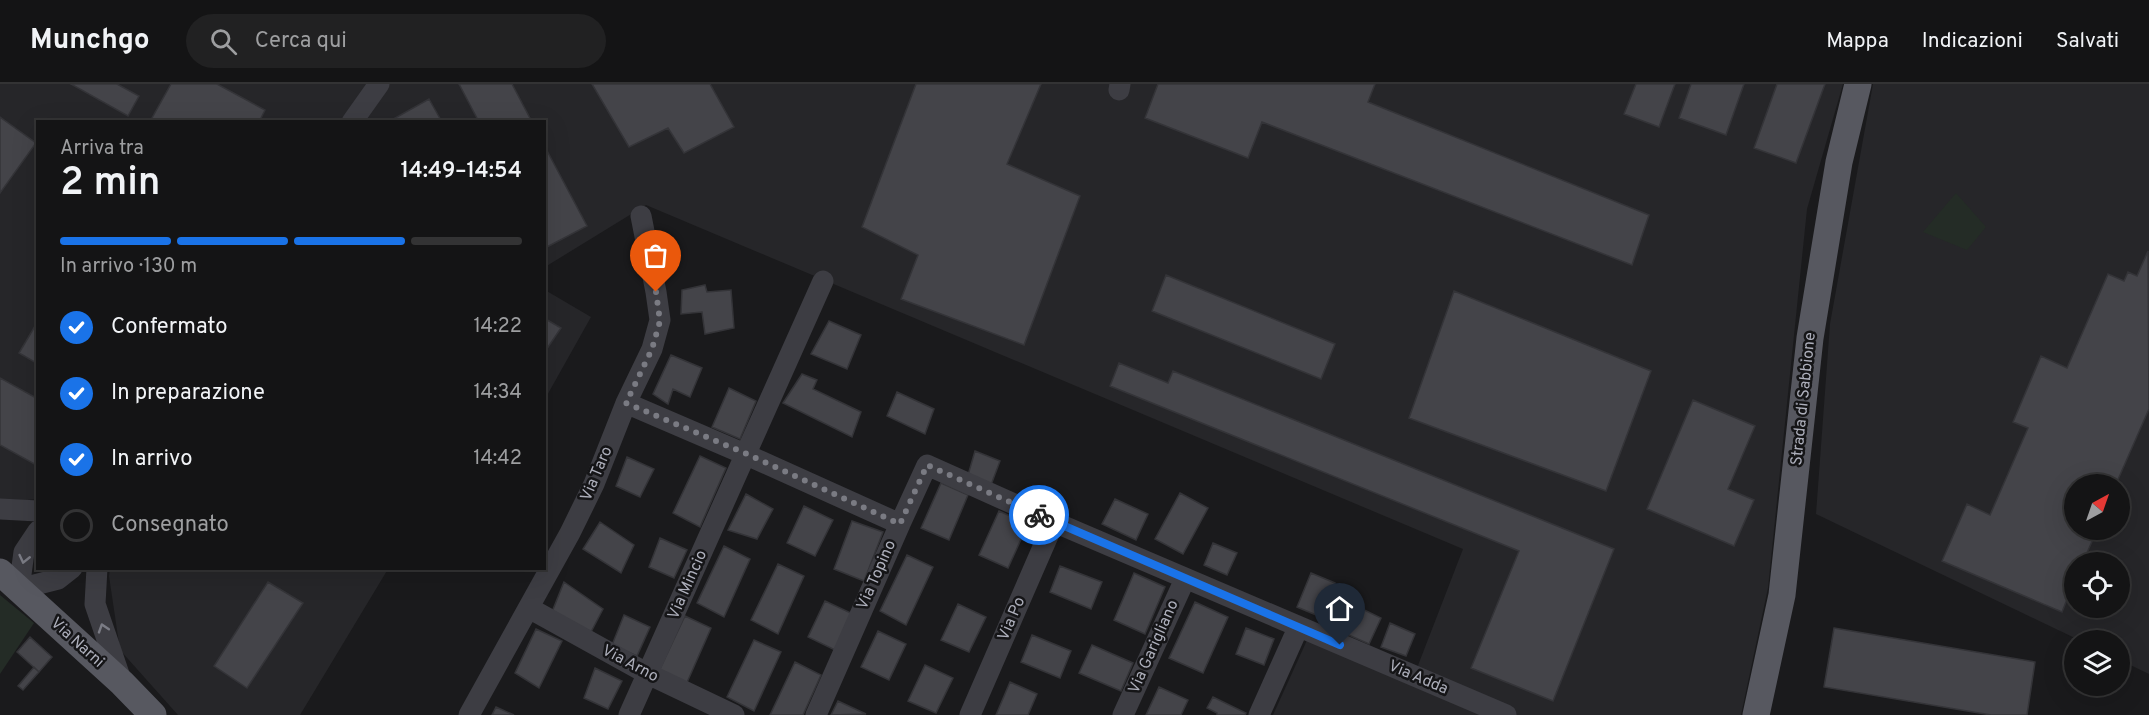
<!DOCTYPE html>
<html lang="it">
<meta charset="utf-8">
<style>
body{margin:0;font-family:Overpass,sans-serif;background:#212122;color:#f1f3f6;height:100vh;display:flex;flex-direction:column;font-size:22px;white-space:nowrap}
*{box-sizing:border-box;margin:0}
p{font-size:20px;color:#9d9ea0}
.icon{flex:none;width:33px;height:33px;fill:none;stroke:currentColor;stroke-width:2;stroke-linecap:round;stroke-linejoin:round}
.map{position:relative;flex:1;overflow:hidden}
.panel{position:absolute;left:36px;top:36px;width:510px;height:450px;display:flex;flex-direction:column;background:#141415;border-radius:0px;box-shadow:0 6px 24px #0002,0 0 0 2px #333334}
.panel>*{flex:none}
.needle{width:39px;rotate:40deg}
.buttons{position:absolute;left:2064px;top:390px;display:grid;gap:12px}
.buttons a{display:grid;place-items:center;width:66px;height:66px;border-radius:50%;background:#141415;box-shadow:0 6px 24px #0002,0 0 0 2px #333334;font-size:30px}
.pin{position:absolute;display:grid;place-items:center;width:51px;height:51px;color:#fff;margin:-62px -26px;border-radius:50% 50% 50% 0;rotate:-45deg;box-shadow:0 0 6px #0007}
.pin .icon{rotate:45deg}
.courier{position:absolute;display:grid;place-items:center;width:60px;height:60px;margin:-30px;border:4px solid #1a73e8;border-radius:50%;background:#fff;color:#222;box-shadow:0 2px 8px #0007}
.overview em{font-style:normal;font-weight:600}
.overview div{display:flex;flex-direction:column-reverse}
.overview{display:flex;align-items:center;justify-content:space-between;height:102px;padding:0 24px}
h1{font-size:39px;font-weight:600;line-height:45px}
.bar{display:grid;grid-template-columns:repeat(4,1fr);gap:9px 6px;align-content:center;height:72px;padding:0 24px}
.bar i{height:8px;border-radius:4px;background:#333334}
.bar .active{background:#1a73e8}
.bar p{grid-column:span 4}
ol{padding:0 24px;list-style:none}
li{display:flex;align-items:center;gap:18px;height:66px}
li p{margin-inline-start:auto}
li .icon{padding:6px;border-radius:50%;background:#1a73e8;color:#fff;stroke-width:4}
li:last-child{color:#9d9ea0}
li i{width:33px;height:33px;border:3px solid #333334;border-radius:50%}
header{display:flex;align-items:center;gap:36px;box-sizing:border-box;height:84px;padding:0 30px;background:#141415;border-bottom:2px solid #333334}
header strong{font-size:28px}
nav{display:flex;gap:33px;margin-inline-start:auto;font-size:21px}
.search{width:420px;height:54px;background:#212122;display:flex;align-items:center;gap:15px;box-sizing:border-box;padding:0 21px;border-radius:33px;color:#9d9ea0;font-size:22px}
.map>svg:first-child{display:block}
.built{fill:#262629;fill-rule:evenodd}
.green{fill:#242c26}
.building{fill:#444449;stroke:#343438;stroke-width:1.5}
.lines{fill:none;stroke-linecap:round;stroke-linejoin:round}
.minor{stroke:#3d3d43;stroke-width:21}
.major{stroke:#575860;stroke-width:27}
.oneway{stroke:#7b7c85}
.done{stroke:#7a7b83;stroke-width:6;stroke-dasharray:0 10.8}
.route{stroke:#1a73e8;stroke-width:8}
.labels{text-anchor:middle;dominant-baseline:central;stroke-width:5;stroke-linejoin:round;paint-order:stroke}
.street-label{font-size:16px;fill:#adafbb;stroke:#151517}
</style>
<header>
<strong>Munchgo</strong>
<div class="search"><svg class="icon" aria-label="search" viewBox="0 0 24 24"><circle cx="10" cy="10" r="6"/><path d="M15 15l6 6"/></svg>Cerca qui</div>
<nav><a>Mappa</a><a>Indicazioni</a><a>Salvati</a></nav>
</header>
<div class="map">
<svg width="2149" height="631" viewBox="0 0 2149 631">
<rect width="100%" height="100%" fill="#1a1a1c"/>
<!-- built -->
<path class="built" d="M0,0H1843L1807,125L1768,504L1741,631H1273L1313,543L1417,584L1463,465L646,121L545,183L544,38H38L37,415L0,419Z
M1873,0H2149V590L2120,576V556H2079L1816,430L1830,240ZM2074,400H2120V446H2074ZM2074,478H2120V524H2074Z
M545,206L591,233L545,315Z
M110,485H388L300,631H178L120,566L109,492Z"/>
<!-- green -->
<path class="green" d="M1956,109L1986,143L1967,166L1923,148Z
M0,511L34,539L0,590Z"/>
<!-- building -->
<path class="building" d="M71,0H117L139,12L128,32Z
M171,0H217L265,26L259,38H159L152,34Z
M459,0H512L532,38H479Z
M592,0H710L734,43L684,69L668,44L629,63Z
M916,0H1041L1007,80L1080,112L1024,261L901,215L918,171L862,143Z
M1158,0H1375L1368,18L1649,131L1632,181L1262,38L1248,74L1145,34Z
M1636,0H1675L1659,43L1624,30Z
M1691,0H1744L1726,51L1679,34Z
M1777,0H1825L1796,79L1754,64Z
M429,15L442,38H388Z
M0,33L36,59L0,109Z
M544,61L587,142L545,164L544,163Z
M2148,167L2149,325L2116,400H2074V446H2097L2083,478H2074V498L2062,528L1942,477L1967,420L1990,431L2028,344L2013,338L2041,272L2067,284L2108,190L2124,197L2128,188L2137,192Z
M1166,191L1335,260L1321,295L1152,227Z
M705,201L707,208L731,206L734,244L705,250L702,228L681,230L682,206Z
M1454,207L1651,287L1606,407L1409,334Z
M544,234L561,244L544,269Z
M38,237V280L19,269Z
M829,237L861,251L847,285L811,270Z
M671,271L702,284L690,313L673,305L668,320L653,310Z
M1119,279L1168,299L1173,287L1614,465L1553,617L1471,584L1519,467L1110,302Z
M802,290L817,296L813,305L861,328L852,353L783,319Z
M0,294L38,315V382L0,361Z
M729,304L756,317L740,355L712,343Z
M897,308L934,325L925,350L887,332Z
M1693,316L1755,342L1728,405L1754,416L1734,462L1647,425Z
M975,367L1000,377L991,401L968,391Z
M700,372L726,384L700,443L673,429Z
M627,373L654,385L640,413L616,402Z
M941,399L968,411L949,456L921,444Z
M1180,409L1208,424L1183,470L1155,455Z
M746,410L773,425L757,455L728,446Z
M1115,415L1148,430L1136,456L1102,440Z
M804,422L833,436L815,472L787,459Z
M999,427L1028,440L1008,484L979,471Z
M852,437L883,448L864,497L834,485Z
M600,438L634,461L621,489L583,465Z
M660,454L687,466L674,494L649,483Z
M1213,459L1237,469L1227,491L1204,481Z
M724,462L750,475L724,533L697,519Z
M907,471L933,483L906,541L880,527Z
M778,480L804,492L778,550L751,536Z
M1060,482L1102,498L1091,525L1050,508Z
M1134,489L1165,503L1145,550L1114,536Z
M1311,489L1335,499L1321,533L1297,523Z
M268,498L303,519L247,604L214,582Z
M564,498L603,525L591,548L552,528Z
M825,517L853,530L835,566L808,553Z
M1195,518L1228,533L1203,589L1169,574Z
M958,520L986,533L969,568L941,556Z
M1354,521L1381,534L1369,560L1342,548Z
M624,531L650,543L637,572L612,561Z
M685,532L711,544L685,603L658,589Z
M1390,539L1415,550L1406,572L1381,563Z
M1246,544L1274,555L1264,581L1236,570Z
M1834,544L2035,578L2027,631H1991L1824,603Z
M536,545L562,557L539,604L515,589Z
M878,547L906,560L889,596L861,583Z
M1032,551L1071,567L1060,594L1021,578Z
M30,553L52,573L39,588L17,568Z
M754,556L781,568L754,627L727,613Z
M1092,561L1133,579L1121,607L1079,589Z
M795,578L821,591L803,631H770Z
M925,581L953,594L936,629L908,617Z
M34,583L39,588L23,606L18,602Z
M595,584L622,597L608,625L584,614Z
M1010,598L1037,610L1028,631H996Z
M1159,603L1188,616L1181,631H1146Z
M1213,613L1246,629L1245,631H1217V629L1207,624Z
M838,617L866,630L831,631Z
M496,623L514,631H492Z"/>
<g class="lines">
<!-- minor -->
<path class="minor" d="M1119,6L1120,0
M352,38L379,0
M626,319L747,371L900,440L816,631
M0,425L38,427
M900,440L927,381L1054,438L1506,631
M38,447L24,468L19,505L58,495L72,484
M97,484L95,520L122,599
M529,524L648,590L734,631
M469,631L570,449L594,400L626,319L652,265L660,236L656,208L641,132
M629,631L823,197
M970,631L1054,438
M1123,631L1185,495
M1259,631L1298,544"/>
<!-- major -->
<path class="major" d="M0,488L122,599L153,631
M1756,631L1782,511L1810,254L1839,78L1858,0"/>
</g>
<!-- one-way arrows -->
<defs><path id="oneway-chevron" d="M-2-3.5L2.5 0L-2 3.5" fill="none" stroke-width="1.6" stroke-linecap="round" stroke-linejoin="round" transform="scale(1.5)"/></defs>
<g class="oneway">
<use href="#oneway-chevron" transform="translate(24 475) rotate(103)"/>
<use href="#oneway-chevron" transform="translate(103 544) rotate(-108)"/>
</g>
<g class="lines">
<!-- done -->
<path class="done" d="M656,208L660,237L652,265L626,319L747,370L900,440L927,381L1039,431"/>
<!-- route -->
<path class="route" d="M1039,431L1340,561"/>
</g>
<g class="labels">
<!-- street labels -->
<g class="street-label">
<text transform="translate(1804 315) rotate(-84)">Strada di Sabbione</text>
<text transform="translate(597 390) rotate(-67)">Via Taro</text>
<text transform="translate(877 491) rotate(-66)">Via Topino</text>
<text transform="translate(688 501) rotate(-66)">Via Mincio</text>
<text transform="translate(1012 535) rotate(-67)">Via Po</text>
<text transform="translate(77 559) rotate(42)">Via Narni</text>
<text transform="translate(1154 563) rotate(-66)">Via Garigliano</text>
<text transform="translate(630 580) rotate(28)">Via Arno</text>
<text transform="translate(1418 594) rotate(23)">Via Adda</text>
</g>
</g>
</svg>
<div class="buttons">
<a><svg class="needle" viewBox="-14 -14 28 28"><path d="M0-13l5 13h-10z" fill="#e53935"/><path d="M0 13l5-13h-10z" fill="#9d9ea0"/></svg></a>
<a><svg class="icon" aria-label="locate" viewBox="0 0 24 24"><circle cx="12" cy="12" r="6"/><path d="M12 2v4M12 18v4M2 12h4M18 12h4"/></svg></a>
<a><svg class="icon" aria-label="layers" viewBox="0 0 24 24"><path d="M12 4l9 5-9 5-9-5zM3 14l9 5 9-5"/></svg></a>
</div>
<div class="pin" style="left:656px;top:208px;background:#ea580c"><svg class="icon" aria-label="bag" viewBox="0 0 24 24"><path d="M5 8h14l-1 12H6zM9 8a3 3 0 0 1 6 0"/></svg></div>
<div class="pin" style="left:1340px;top:561px;background:#1f2937"><svg class="icon" aria-label="home" viewBox="0 0 24 24"><path d="M3 11l9-7 9 7M6 9v11h12V9"/></svg></div>
<div class="courier" style="left:1039px;top:431px"><svg class="icon" aria-label="bike" viewBox="0 0 24 24"><circle cx="6" cy="16" r="4"/><circle cx="18" cy="16" r="4"/><path d="M6 16l4-8h5l3 8M10 8l3 8H6M13 5h3"/></svg></div>
<section class="panel">
<div class="overview"><div><h1>2 min</h1><p>Arriva tra</p></div><em>14:49–14:54</em></div>
<div class="bar"><i class="active"></i><i class="active"></i><i class="active"></i><i></i><p>In arrivo · 130 m</p></div>
<ol>
<li><svg class="icon" aria-label="check" viewBox="0 0 24 24"><path d="M5 12l5 5 9-10"/></svg>Confermato<p>14:22</p></li>
<li><svg class="icon" aria-label="check" viewBox="0 0 24 24"><path d="M5 12l5 5 9-10"/></svg>In preparazione<p>14:34</p></li>
<li><svg class="icon" aria-label="check" viewBox="0 0 24 24"><path d="M5 12l5 5 9-10"/></svg>In arrivo<p>14:42</p></li>
<li><i></i>Consegnato</li>
</ol>
</section>
</div>
